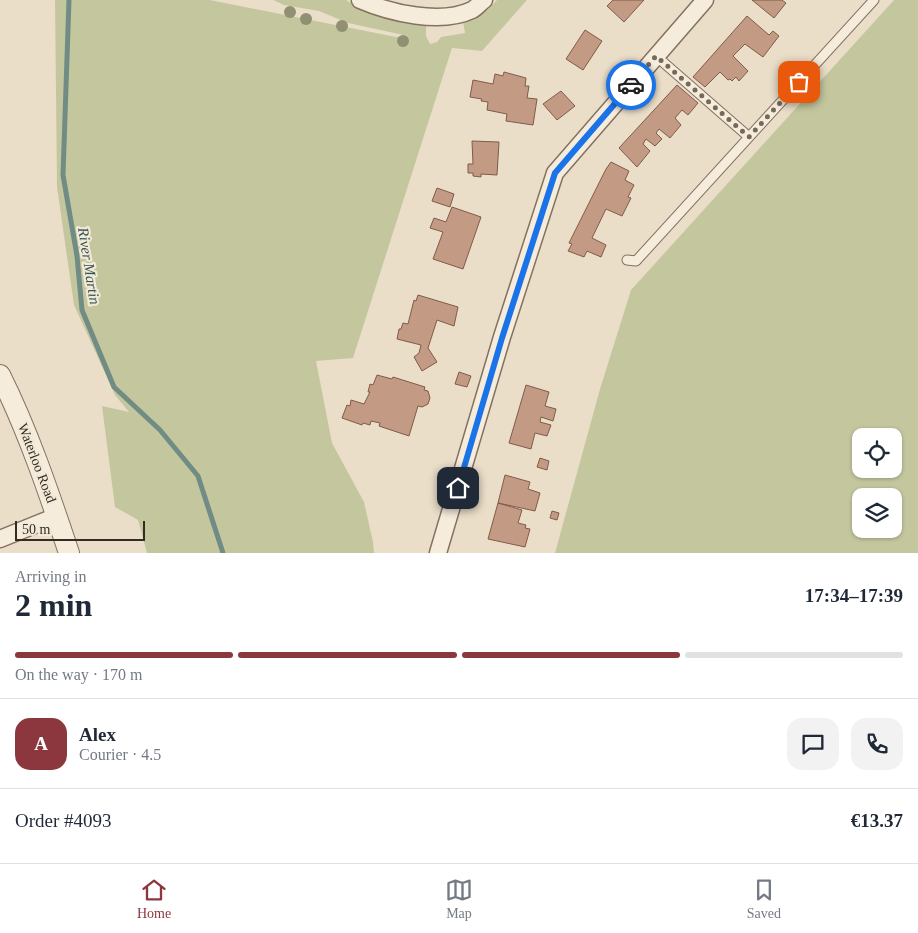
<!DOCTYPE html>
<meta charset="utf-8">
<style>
body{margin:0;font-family:"Times New Roman",serif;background:#f2f2f3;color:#1f2937;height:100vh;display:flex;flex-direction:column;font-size:19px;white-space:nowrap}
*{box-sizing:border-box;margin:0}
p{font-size:16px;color:#747a83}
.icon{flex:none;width:28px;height:28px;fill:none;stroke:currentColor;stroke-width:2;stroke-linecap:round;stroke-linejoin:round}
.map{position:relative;height:553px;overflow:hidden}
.sheet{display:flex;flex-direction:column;background:#fff;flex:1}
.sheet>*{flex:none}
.tools{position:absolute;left:852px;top:428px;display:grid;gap:10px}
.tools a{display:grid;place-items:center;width:50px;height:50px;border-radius:10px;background:#fff;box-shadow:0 1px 4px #0004;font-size:25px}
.scale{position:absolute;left:15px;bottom:12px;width:130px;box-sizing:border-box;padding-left:5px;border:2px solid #362a22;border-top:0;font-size:14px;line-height:18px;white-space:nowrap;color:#362a22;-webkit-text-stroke:4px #f2e9d8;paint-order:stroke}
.pin{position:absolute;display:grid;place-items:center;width:42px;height:42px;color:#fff;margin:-21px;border-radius:10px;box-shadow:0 2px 8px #0006}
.courier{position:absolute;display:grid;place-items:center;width:50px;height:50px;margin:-25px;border:4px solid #1a73e8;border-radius:50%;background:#fff;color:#222;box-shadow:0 1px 6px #0007}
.headline em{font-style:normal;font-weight:600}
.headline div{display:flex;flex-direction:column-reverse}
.headline{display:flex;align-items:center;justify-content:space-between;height:85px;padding:0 15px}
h1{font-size:32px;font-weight:600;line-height:38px}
.bar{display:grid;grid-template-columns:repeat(4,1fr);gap:8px 5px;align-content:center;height:60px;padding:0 15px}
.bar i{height:6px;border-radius:4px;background:#e0e1e3}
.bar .selected{background:#8c373d}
.bar p{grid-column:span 4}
.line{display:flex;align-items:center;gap:12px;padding:0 15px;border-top:1px solid #e0e1e3}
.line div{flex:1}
.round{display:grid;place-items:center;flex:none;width:52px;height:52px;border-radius:15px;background:#f2f2f3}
.dock{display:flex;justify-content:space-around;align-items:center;height:70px;border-top:1px solid #e0e1e3;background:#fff;font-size:14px;color:#747a83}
.dock a{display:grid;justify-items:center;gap:2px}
.dock .selected{color:#8c373d}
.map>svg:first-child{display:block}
.green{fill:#c4c79e;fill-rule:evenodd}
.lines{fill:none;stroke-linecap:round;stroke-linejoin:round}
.stream{stroke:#718c84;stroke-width:5}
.building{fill:#c39a84;stroke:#805b49}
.service-casing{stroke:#847160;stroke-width:11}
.minor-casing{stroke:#847160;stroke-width:19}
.tertiary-casing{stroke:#847160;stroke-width:22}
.service{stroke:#f5ecdc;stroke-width:9}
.minor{stroke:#f5ecdc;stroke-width:16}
.tertiary{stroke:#f5ecdc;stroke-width:20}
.tree{fill:#919072}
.done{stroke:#75695c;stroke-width:5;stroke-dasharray:0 9}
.route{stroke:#1a73e8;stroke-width:6}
.labels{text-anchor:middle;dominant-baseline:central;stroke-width:4.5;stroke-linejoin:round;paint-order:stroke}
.street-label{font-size:14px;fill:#362a22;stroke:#f2e9d8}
.water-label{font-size:15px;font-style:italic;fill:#335450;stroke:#f2e9d8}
</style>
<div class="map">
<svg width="918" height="553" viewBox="0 0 918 553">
<rect width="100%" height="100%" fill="#eadec9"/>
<!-- green -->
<path class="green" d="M55,0H210L396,37L408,36L348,23L319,11L284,5L273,0H346L359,8L394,20L426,23V36L430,44L437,42L441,37L465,33L463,22L486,11L497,0H527L482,51L452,48L353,358L316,361L332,443L364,502L373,542L374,553H147L138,520L115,507L102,406L129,412L115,395L74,305L57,187Z
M894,0H918V553H555L600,389L631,290ZM861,436H894V469H861ZM861,496H894V529H861Z"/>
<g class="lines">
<!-- stream -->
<path class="stream" d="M69,0L63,175L77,256L82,310L114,387L160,430L198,476L223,553"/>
</g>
<!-- building -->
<path class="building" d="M613,0H644L624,22L607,6Z
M752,0H782L786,3L774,18Z
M747,16L769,35L773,31L779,36L763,57L745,44L733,56L748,71L739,81L736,77L732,81L730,79L728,80L720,72L705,87L693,77Z
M585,30L602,41L583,70L566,59Z
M504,72L526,78L525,86H529L527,98L537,99L533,125L506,121L507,114L487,110L488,102L481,101L482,99L470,97L473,80L493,84L495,74L503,76Z
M677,85L698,103L688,115L682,110L675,118L681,125L670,138L659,129L656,133L662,139L655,146L646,139L643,144L650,151L637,167L619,148Z
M561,91L575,106L557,120L543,104Z
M472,141L499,142L497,175L481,174V177L473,176V173H468V164H473Z
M611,162L629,171L625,180L634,185L628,197L631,198L622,216L606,209L592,238L606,245L601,257L587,251L584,257L568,251L572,244L569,243L606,169Z
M437,188L454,194L450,207L432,201Z
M452,207L481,217L463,269L433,259L443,232L430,228L434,218L446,222Z
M418,295L458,307L454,326L437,320L428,348L437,362L422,371L414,357L419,353L421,345L397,339L399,329H401L403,323L408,324L414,300L416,301Z
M459,372L471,376L467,387L455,384Z
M377,375L392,379L393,377L425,387L424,390L428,391L430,398L428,404L422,407L418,406L409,436L379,426L380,423L371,421L370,425L363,423L362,425L342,418L347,405L350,406L351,400L364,404L370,392H368L370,384L373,385Z
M526,385L549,392L545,406L556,409L553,421L541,417L540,422L551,425L547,436L535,433L531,449L509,443Z
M540,458L549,461L547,470L537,467Z
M505,475L530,482L528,489L540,493L535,511L498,503Z
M498,503L522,510L518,523L526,525L525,528L530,529L525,547L488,539Z
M552,511L559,513L557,520L550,518Z"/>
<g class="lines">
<defs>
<path id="service" d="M656,56L749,137
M627,260L636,261L874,0"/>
<path id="minor" d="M360,0C390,13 441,25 472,10C476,8 480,3 484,0
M0,539L57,516
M438,553L502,337L555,173L705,0"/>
<path id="tertiary" d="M0,375C28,431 49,493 69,553"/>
</defs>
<!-- service casing -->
<use href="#service" class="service-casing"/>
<!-- minor casing -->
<use href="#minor" class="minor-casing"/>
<!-- tertiary casing -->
<use href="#tertiary" class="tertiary-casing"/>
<!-- service -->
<use href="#service" class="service"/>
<!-- minor -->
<use href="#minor" class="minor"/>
<!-- tertiary -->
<use href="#tertiary" class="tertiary"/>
</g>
<!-- trees -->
<g class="tree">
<circle cx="290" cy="12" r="6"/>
<circle cx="306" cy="19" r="6"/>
<circle cx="342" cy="26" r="6"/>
<circle cx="403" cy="41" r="6"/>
</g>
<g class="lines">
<!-- done -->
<path class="done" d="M631,85L656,56L749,137L799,82"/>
<!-- route -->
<path class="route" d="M458,488L502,338L555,173L631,85"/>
</g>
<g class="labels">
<!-- street labels -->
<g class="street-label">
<text transform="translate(37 463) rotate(69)">Waterloo Road</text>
</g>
<!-- water labels -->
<g class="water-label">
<text transform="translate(89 266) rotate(81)">River Martin</text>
</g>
</g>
</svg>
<div class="tools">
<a><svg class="icon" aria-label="locate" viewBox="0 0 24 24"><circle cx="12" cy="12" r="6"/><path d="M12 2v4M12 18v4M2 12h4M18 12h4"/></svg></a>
<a><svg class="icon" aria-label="layers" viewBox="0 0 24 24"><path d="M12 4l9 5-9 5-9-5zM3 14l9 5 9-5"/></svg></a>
</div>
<div class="scale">50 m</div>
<div class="pin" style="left:799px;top:82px;background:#ea580c"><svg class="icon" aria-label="bag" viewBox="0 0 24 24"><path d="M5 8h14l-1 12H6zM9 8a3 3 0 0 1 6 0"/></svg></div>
<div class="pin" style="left:458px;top:488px;background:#1f2937"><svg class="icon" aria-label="home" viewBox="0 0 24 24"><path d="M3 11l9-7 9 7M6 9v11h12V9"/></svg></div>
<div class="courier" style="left:631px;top:85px"><svg class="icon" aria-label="car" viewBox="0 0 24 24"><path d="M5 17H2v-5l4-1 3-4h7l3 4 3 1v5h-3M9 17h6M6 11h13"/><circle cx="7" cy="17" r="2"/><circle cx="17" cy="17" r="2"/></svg></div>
</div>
<section class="sheet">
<div class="headline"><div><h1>2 min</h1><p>Arriving in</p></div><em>17:34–17:39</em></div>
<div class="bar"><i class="selected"></i><i class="selected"></i><i class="selected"></i><i></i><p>On the way · 170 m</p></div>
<div class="line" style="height:90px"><b class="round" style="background:#8c373d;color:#fff">A</b><div><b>Alex</b><p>Courier · 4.5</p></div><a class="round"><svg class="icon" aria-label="chat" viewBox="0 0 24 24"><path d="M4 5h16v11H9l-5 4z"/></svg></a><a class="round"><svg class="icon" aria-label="phone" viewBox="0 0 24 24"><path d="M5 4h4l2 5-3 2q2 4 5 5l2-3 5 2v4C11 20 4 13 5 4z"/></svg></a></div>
<div class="line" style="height:65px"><div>Order #4093</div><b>€13.37</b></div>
</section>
<nav class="dock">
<a class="selected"><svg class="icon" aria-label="home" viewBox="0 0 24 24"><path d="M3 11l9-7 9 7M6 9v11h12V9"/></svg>Home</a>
<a><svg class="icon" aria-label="map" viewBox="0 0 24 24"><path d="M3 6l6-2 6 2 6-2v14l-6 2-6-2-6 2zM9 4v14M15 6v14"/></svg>Map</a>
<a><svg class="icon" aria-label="saved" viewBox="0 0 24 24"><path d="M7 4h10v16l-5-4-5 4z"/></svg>Saved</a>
</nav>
